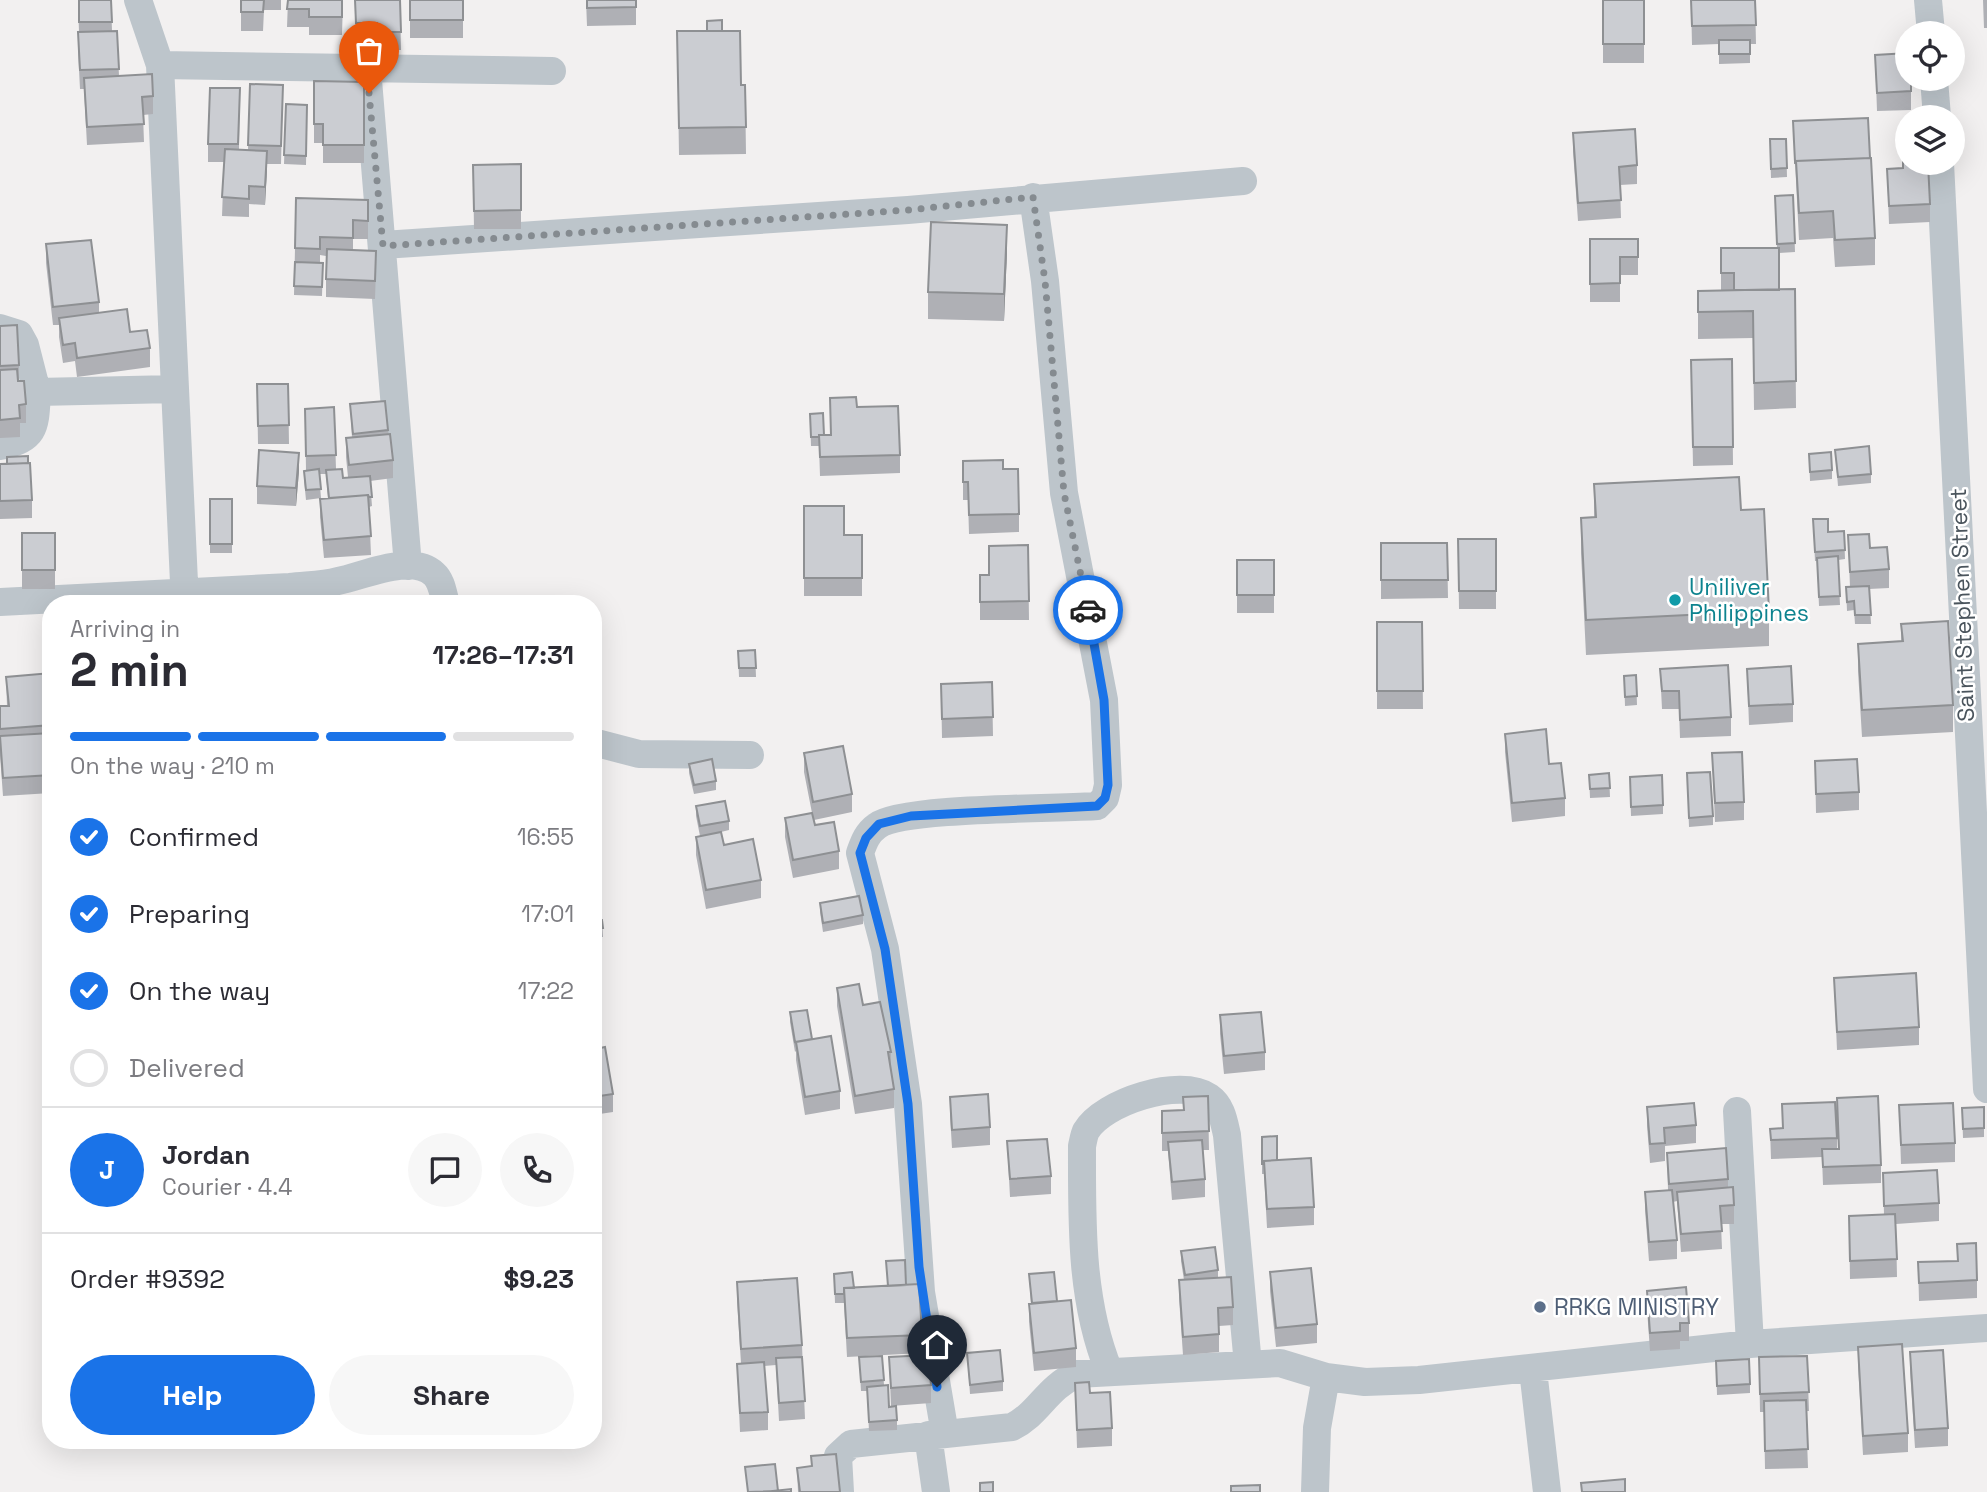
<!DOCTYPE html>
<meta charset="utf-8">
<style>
body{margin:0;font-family:"Space Grotesk",sans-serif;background:#f7f7f7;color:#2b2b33;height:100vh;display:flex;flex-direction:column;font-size:26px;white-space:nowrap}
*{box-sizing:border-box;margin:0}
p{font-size:23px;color:#7c7c81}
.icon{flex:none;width:38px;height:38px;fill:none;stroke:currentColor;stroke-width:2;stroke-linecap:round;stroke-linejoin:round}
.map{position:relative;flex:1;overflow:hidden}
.panel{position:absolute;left:42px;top:595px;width:560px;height:854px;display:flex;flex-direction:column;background:#fff;border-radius:28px;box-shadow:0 7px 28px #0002}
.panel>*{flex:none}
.buttons{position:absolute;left:1895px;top:21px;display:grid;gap:14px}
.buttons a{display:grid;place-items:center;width:70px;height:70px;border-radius:50%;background:#fff;box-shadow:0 7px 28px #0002;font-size:35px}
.pin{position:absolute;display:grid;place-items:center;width:60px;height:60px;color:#fff;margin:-72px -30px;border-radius:50% 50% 50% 0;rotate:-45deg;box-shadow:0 0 7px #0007}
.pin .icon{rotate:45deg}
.courier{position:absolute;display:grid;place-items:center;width:70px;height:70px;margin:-35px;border:5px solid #1a73e8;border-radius:50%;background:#fff;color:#222;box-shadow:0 2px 9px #0007}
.overview em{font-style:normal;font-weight:800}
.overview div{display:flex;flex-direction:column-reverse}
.overview{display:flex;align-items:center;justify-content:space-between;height:119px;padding:0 28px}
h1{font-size:46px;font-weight:800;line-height:52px}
.bar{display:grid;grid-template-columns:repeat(4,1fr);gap:10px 7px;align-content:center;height:84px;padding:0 28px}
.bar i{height:9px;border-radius:5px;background:#e1e1e2}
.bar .current{background:#1a73e8}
.bar p{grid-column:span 4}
.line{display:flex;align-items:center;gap:18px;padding:0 28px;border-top:2px solid #e1e1e2}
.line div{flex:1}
.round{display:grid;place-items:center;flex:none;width:74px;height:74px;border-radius:37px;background:#f7f7f7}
ol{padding:0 28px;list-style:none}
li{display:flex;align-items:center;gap:21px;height:77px}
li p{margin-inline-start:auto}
li .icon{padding:7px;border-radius:50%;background:#1a73e8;color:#fff;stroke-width:4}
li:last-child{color:#7c7c81}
li i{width:38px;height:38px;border:4px solid #e1e1e2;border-radius:50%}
.cta{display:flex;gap:14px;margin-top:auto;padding:14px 28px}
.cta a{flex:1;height:80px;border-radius:42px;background:#1a73e8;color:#fff;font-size:28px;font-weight:800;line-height:80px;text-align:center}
.cta a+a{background:#f7f7f7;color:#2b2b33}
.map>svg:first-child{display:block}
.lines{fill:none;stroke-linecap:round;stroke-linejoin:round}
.street{stroke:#bdc5cb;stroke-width:28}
.wall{fill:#afb0b5}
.shaded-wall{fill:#8e9093}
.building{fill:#cbcdd2;stroke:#8e9093;stroke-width:2}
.done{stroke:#858b90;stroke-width:7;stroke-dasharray:0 12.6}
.route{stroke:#1a73e8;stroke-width:9}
.culture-dot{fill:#0f9aa8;stroke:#fff;stroke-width:2.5}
.service-dot{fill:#5c6f8a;stroke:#fff;stroke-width:2.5}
.labels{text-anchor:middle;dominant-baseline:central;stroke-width:5;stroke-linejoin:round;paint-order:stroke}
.culture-label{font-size:23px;fill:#0d838f;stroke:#fff;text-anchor:start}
.street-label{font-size:23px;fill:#4a545c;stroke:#fff}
.service-label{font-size:23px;fill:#4e5e75;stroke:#fff;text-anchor:start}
</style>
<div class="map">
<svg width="1987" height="1492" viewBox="0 0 1987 1492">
<rect width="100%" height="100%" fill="#f2f0f0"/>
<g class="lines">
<!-- street -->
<path class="street" d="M138,0L160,65L185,604
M1928,0L1931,33
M160,65L552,71
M367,68L408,566
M1934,79L1937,117
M1940,163L1987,1089
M383,245L908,210L1243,181
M0,328L19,334L25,345L37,392L175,389
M0,446C37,440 35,425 37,392
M0,602L290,587C306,585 323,585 338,581C364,576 411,553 434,574C442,581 443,594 446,604
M593,742L639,754L750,755
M1737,1111L1750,1344
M1533,1370L1547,1492
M1109,1371C1080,1300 1082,1222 1082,1146C1083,1142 1084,1135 1086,1131C1103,1102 1180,1077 1209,1097C1222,1106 1224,1122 1227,1135L1248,1365
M945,1434L921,1292L908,1104L885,949L860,853C864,842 867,833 877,826C901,807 1057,809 1097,806L1105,798L1108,785L1104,700L1064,493L1045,281L1033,197
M928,1435L936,1492
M840,1492L838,1456L851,1444L1012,1427C1040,1413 1045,1389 1077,1374L1280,1363L1326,1377L1365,1382L1419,1380L1750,1344L1987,1328
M1315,1492L1317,1428L1326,1377"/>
</g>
<!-- wall -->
<path class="wall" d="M78,0H111L112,31H117L119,76L153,96V114L143,115L144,142L87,145L84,89H80L78,50L79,32Z
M241,0H281V10H264L263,31H241Z
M288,0H343L342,35H309V27H287Z
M355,0H400L401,50H377V41L356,42Z
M410,0H463V38H410Z
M586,0H636V25L587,26Z
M1603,0H1644V63H1603Z
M1691,0H1755L1756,44H1750V63L1719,64V44L1692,45Z
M1983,0H1987V28H1984Z
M677,31H722L741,85H745L746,154L679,155Z
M1875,55L1911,79V110L1877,111Z
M314,81L364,82V163H323V143H314Z
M250,84L283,85L281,164H267L265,205L249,204V217L222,216L224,162H208V144L240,88L239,149L248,150Z
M286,104L307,105L306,165L284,164Z
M1793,121L1875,238V265L1835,267L1833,238L1799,240Z
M1573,133L1637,165V184L1620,185L1621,218L1578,221L1573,151Z
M1786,139L1787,177L1771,178L1770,149Z
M521,164V229H474L473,165Z
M1887,169L1930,204V222L1889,224Z
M1793,195L1795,252L1779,253V290L1795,289L1796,408L1754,410L1753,338L1698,339V291L1721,290V248H1777L1775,206Z
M368,200V239H353V250L376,269L375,299L326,297V256L320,255V263H323L322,296L294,295L295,248Z
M1590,239H1638V275H1620V302H1590Z
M46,244L99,302V313L130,332L150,348V367L77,377L75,361L63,363L59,337V325H53L46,263Z
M1007,252L1004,321L928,319V292Z
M0,326L19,365V381L26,404V423H20V437L0,438Z
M1732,359L1733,465L1693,466L1691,360Z
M257,384H288L289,444H258Z
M350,404L388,430L393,460V478L370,481L372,506L369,507L371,555L324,558L320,517V499L328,498L326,474H319L321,498L306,500L304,480V471L306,470L305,409L334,407L336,469L343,478L348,477L346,457V438H352Z
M857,407L900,455V473L820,476L819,446H811L810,414L824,435H831Z
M1835,450L1871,474V483L1838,486Z
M1809,454L1832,470V479L1810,481Z
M963,461L1003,469L1019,514V532L969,534L968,500H963Z
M0,464L32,500V518L0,519Z
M299,471L296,506L257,504V486Z
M1594,484L1741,510L1769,611V646L1586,655L1581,553V518H1594Z
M210,499H232V553H210Z
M804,506L844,535H862V596H804Z
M1813,519L1828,532L1844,531L1845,559L1838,560L1840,605L1819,606L1817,561H1815Z
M22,533H55V589H22Z
M1848,535L1870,548L1889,569V588L1869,589L1871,624H1855L1854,610L1847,611L1846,587H1850Z
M1458,539H1496V609H1459Z
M1381,543H1447L1448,598L1381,599Z
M1028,545L1029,620H980V575H989Z
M1237,560H1274V613H1237Z
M1377,622H1422L1423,709H1377Z
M1901,624L1953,705V732L1862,737L1858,671V644L1901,641Z
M755,650L756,677H739L738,651Z
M1660,669L1731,717V736L1680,738L1679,709H1662Z
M1747,669L1793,704V722L1749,725Z
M51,673V793L3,796L0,755V706H7L6,677Z
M1636,675L1637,705L1625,706L1624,676Z
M992,682L993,736L942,738L941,684Z
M1505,734L1549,764L1565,798V816L1512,822L1505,752Z
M804,753L852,794V812L814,820L815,825L839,851V869L793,878L785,837V818L812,813L804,772Z
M1712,753L1744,802V820L1715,822Z
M1815,761L1859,792V810L1816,813Z
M689,764L716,781V790L694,794L689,773Z
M1609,773L1610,797L1590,798L1589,775Z
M1687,773L1713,816V825L1689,827Z
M1630,786L1663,805V814L1631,816Z
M696,806L729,821V830L721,832L724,845L761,880V898L706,909L696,855V837L700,836L696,816Z
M820,903L863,915V924L823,932L820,912Z
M602,920L603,937H593V921Z
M1834,978L1919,1027V1045L1837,1050Z
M837,988L863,1005L891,1052V1070L894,1089V1108L855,1114L837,1006Z
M790,1012L812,1039L840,1091V1109L805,1115L796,1060V1051L795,1052L790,1022Z
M1220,1015L1265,1052V1070L1224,1074L1220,1034Z
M593,1044L613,1094V1112L593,1115Z
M1208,1096L1209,1150H1203L1205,1179V1197L1172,1200L1168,1151H1162V1111L1183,1110Z
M950,1097L990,1127V1145L952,1148L950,1115Z
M1837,1098L1881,1165V1183L1823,1185L1822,1157L1771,1159L1770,1129L1783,1128L1782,1104L1837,1138V1149H1838Z
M1899,1105L1955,1143V1162L1901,1164Z
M1647,1107L1696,1125V1143L1665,1146V1161L1650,1163L1647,1126Z
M1984,1107V1137L1963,1138L1962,1108Z
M1262,1137L1277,1160L1314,1207V1225L1267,1228L1264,1174H1262Z
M1007,1141L1051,1176V1194L1010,1197Z
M1667,1153L1728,1179V1188L1734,1205V1224H1721L1722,1249L1681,1252L1677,1201L1673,1202L1677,1240V1259L1649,1261L1645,1210V1192L1668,1190Z
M1883,1173L1939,1203V1221L1896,1224L1897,1277L1850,1279L1849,1216L1884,1215Z
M1957,1244L1977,1280V1298L1919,1301L1918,1262L1957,1261Z
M1181,1251L1218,1270V1277L1233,1307V1325L1219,1326V1352L1183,1355L1179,1298V1280H1184L1181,1261Z
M1270,1272L1317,1324V1343L1276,1347L1270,1291Z
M834,1274L854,1288L906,1285L922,1335V1353L847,1357L844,1303H835Z
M1029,1274L1057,1301L1076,1348V1367L1034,1371L1029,1322V1304H1031Z
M737,1282L802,1345L805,1419L779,1421L776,1365L764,1366L768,1412V1430L740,1432L737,1364L741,1363L737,1301Z
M1647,1291L1689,1323V1341H1680V1349L1650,1351L1647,1309Z
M1858,1347L1908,1433V1452L1863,1455L1858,1365Z
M1910,1352L1948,1428V1446L1915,1448L1910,1370Z
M967,1353L1003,1381V1391L970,1394Z
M882,1356L884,1385L889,1407L897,1420V1430L869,1431L867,1391H861L859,1357Z
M1807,1356L1809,1411H1806L1808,1468L1765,1469L1764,1412H1760L1759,1357Z
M889,1357L931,1385V1403L891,1406Z
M1716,1361L1750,1384V1393L1717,1395Z
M1075,1383L1090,1393L1112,1428V1446L1077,1448Z
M797,1468L840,1492H798Z"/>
<!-- shaded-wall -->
<path class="shaded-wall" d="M267,151V169L265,205V187Z
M1007,225V252L1004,321V294Z
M299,453V471L296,506V488Z"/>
<!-- building -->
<path class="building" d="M79,0H111L112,22H79Z
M241,0H264L263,12H241Z
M288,0H342V17H309V9H287Z
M355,0H400L401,32H377V23H356Z
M410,0H463V20H410Z
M587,0H636V7L587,8Z
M1603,0H1644V44H1603Z
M1691,0H1755L1756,25L1692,26Z
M722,20V31H707V21Z
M117,31L119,69L80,70L78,32Z
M677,31H740L741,85H745L746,127L679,128Z
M1719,40H1750V54H1719Z
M1908,53V79H1911V91L1877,93L1875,55Z
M152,74L153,96L142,97L144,124L87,127L84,78Z
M314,81L364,82V145H323V124H314Z
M250,84L283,85L281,146L248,145Z
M210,88H240L238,144H208Z
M286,104L307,105L306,156L284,155Z
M1868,118L1870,158L1796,161L1795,162L1793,121Z
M1635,129L1637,165L1619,167L1621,200L1578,203L1573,133Z
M1770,139H1786L1787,168L1771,169Z
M225,149L267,151L265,187L249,186V199L222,197Z
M1903,153H1908V163H1928L1930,204L1889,206L1887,169L1903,168Z
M1871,158L1875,238L1835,240L1833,211L1799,213L1796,161Z
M521,164V210L474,211L473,165Z
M1793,195L1795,243L1777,244L1775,196Z
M296,198L368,200V221L353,220V238L320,237V249L295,248Z
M931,222L1007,225L1004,294L928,292Z
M1590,239H1638V257H1620V283L1590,284Z
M91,240L99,302L53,307L46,244Z
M1721,248H1779V290H1734V273H1721Z
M327,249L376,251L375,281L326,279Z
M295,262L323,263L322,287L294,286Z
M1795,289L1796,381L1754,383L1753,311L1698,312V291Z
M127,309L130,332L147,330L150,348L77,358L75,343L63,345L59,318Z
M17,325L19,365L0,366V326Z
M1732,359L1733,447H1693L1691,360Z
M17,369L18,381H24L26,404L19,405L20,418L0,420V370Z
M257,384H288L289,425L258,426Z
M856,397L857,407L898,406L900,455L820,457L819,435H831L830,398Z
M385,401L388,430L353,434L350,404Z
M334,407L336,455L306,456L305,409Z
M823,413L824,435H819V437H811L810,414Z
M390,434L393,460L349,465L346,438Z
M1869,446L1871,474L1838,477L1835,450Z
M259,450L299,453L296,488L257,486Z
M1831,452L1832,470L1810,472L1809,454Z
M28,456V463L7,464V457Z
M1003,460V469H1018L1019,514L969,515L968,482H963V461Z
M30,463L32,500L0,501V464Z
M319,469L321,489L306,490L304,471Z
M342,469L343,478L370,476L372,497H369L368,495L329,498L326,470Z
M1739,477L1741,510L1764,509L1769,611L1586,620L1581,518L1596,517L1594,484Z
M368,495L371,536L324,540L320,499Z
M210,499H232V544H210Z
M804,506H844V535H862V578H804Z
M1813,519H1828V532L1844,531L1845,550L1815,552Z
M22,533H55V570H22Z
M1869,534L1870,548L1887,547L1889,569L1850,572L1848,535Z
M1458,539H1496V591H1459Z
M1381,543H1447L1448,580H1381Z
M1028,545L1029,601L980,602V575H989V546Z
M1838,556L1840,596L1819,597L1817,558Z
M1237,560H1274V595H1237Z
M1869,586L1871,615H1855L1854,601L1847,602L1846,587Z
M256,600L257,604H227V602Z
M419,601V604H399V602Z
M1948,621L1953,705L1862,710L1858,644L1903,641L1901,624Z
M1377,622H1422L1423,691H1377Z
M755,650L756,668H739L738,651Z
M1728,665L1731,717L1680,720L1679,691H1662L1660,669Z
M1791,666L1793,704L1749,706L1747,669Z
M51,673V725L0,729V706H9L6,677Z
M1636,675L1637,696L1625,697L1624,676Z
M992,682L993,717L942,719L941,684Z
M1546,729L1549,764L1561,763L1565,798L1512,803L1505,734Z
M51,733V775L3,778L0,736Z
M843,746L852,794L813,802L804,753Z
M1742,752L1744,802L1715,803L1712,753Z
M712,759L716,781L694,785L689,764Z
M1857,759L1859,792L1816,794L1815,761Z
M1710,772L1713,816L1689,818L1687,773Z
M1609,773L1610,788L1590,789L1589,775Z
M1662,775L1663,805L1631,807L1630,777Z
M725,801L729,821L700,826L696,806Z
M812,813L815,825L834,822L839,851L793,860L785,818Z
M721,832L724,845L753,839L761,880L706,890L696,837Z
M859,896L863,915L823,923L820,903Z
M602,920L603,928H593V921Z
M1916,973L1919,1027L1837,1032L1834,978Z
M859,984L863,1005L880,1002L891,1052H888L894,1089L855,1096L837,988Z
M807,1010L812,1039L795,1042L790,1012Z
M1261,1012L1265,1052L1224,1056L1220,1015Z
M831,1036L840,1091L805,1097L796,1042Z
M593,1044H595L596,1049L605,1047L613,1094L593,1097Z
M988,1094L990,1127L952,1130L950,1097Z
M1208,1096L1209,1131L1162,1133V1111L1184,1110L1183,1097Z
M1878,1096L1881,1165L1823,1167L1822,1149H1839L1837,1098Z
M1835,1102L1837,1138L1771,1140L1770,1129L1783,1128L1782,1104Z
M1694,1103L1696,1125L1664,1128L1665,1143L1650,1144L1647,1107Z
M1953,1103L1955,1143L1901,1145L1899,1105Z
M1984,1107V1128L1963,1129L1962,1108Z
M1277,1136V1160L1264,1161V1164H1262V1137Z
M1047,1139L1051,1176L1010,1179L1007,1141Z
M1202,1140L1205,1179L1172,1182L1168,1142Z
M1726,1148L1728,1179L1669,1184L1667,1153Z
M1311,1158L1314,1207L1267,1209L1264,1161Z
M1937,1170L1939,1203L1884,1206L1883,1173Z
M1733,1187L1734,1205L1720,1206L1722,1231L1681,1234L1677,1192Z
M1672,1190L1677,1240L1649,1242L1645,1192Z
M1895,1214L1897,1259L1850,1261L1849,1216Z
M1976,1243L1977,1280L1919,1283L1918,1262L1958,1261L1957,1244Z
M1215,1247L1218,1270L1185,1275L1181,1251Z
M905,1260L906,1285L888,1286L886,1261Z
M1311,1268L1317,1324L1276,1328L1270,1272Z
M852,1272L854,1288H844V1294H835L834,1274Z
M1054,1272L1057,1301L1032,1303L1029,1274Z
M1231,1277L1233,1307L1218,1308L1219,1334L1183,1337L1179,1280Z
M797,1278L802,1345L741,1349L737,1282Z
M919,1284L922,1335L847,1338L844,1288Z
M1686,1287L1689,1323H1680V1331L1650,1333L1647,1291Z
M1071,1300L1076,1348L1034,1353L1029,1304Z
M1902,1344L1908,1433L1863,1436L1858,1347Z
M1000,1350L1003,1381L970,1385L967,1353Z
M1943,1350L1948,1428L1915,1430L1910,1352Z
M928,1355L931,1385L891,1388L889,1357Z
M882,1356L884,1380L861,1382L859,1357Z
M1807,1356L1809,1392L1760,1394L1759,1357Z
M802,1357L805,1401L779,1403L776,1358Z
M1749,1359L1750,1384L1717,1386L1716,1361Z
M764,1362L768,1412L740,1413L737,1364Z
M1089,1382L1090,1393L1110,1392L1112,1428L1077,1430L1075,1383Z
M888,1385L889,1407L896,1406L897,1420L869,1422L867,1387Z
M1806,1400L1808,1449L1765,1451L1764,1401Z
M836,1454L840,1492H800L797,1468L812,1466L811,1456Z
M775,1464L778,1491L748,1492L745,1467Z
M1625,1479V1492H1582L1581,1483Z
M993,1482V1492H980V1483Z
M1260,1485V1492H1231V1486Z
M791,1489V1492H763Z"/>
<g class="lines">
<!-- done -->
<path class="done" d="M369,93L383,246L908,210L1033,197L1045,281L1064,493L1088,610"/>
<!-- route -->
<path class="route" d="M937,1387L919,1267L908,1104L885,949L860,853L866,838L879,824L911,816L1097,806L1105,798L1108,785L1104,700L1088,610"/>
</g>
<!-- markers -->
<circle class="culture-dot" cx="1675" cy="600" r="7"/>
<circle class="service-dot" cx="1540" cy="1307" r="7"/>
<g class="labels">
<!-- culture labels -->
<g class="culture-label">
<text x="1689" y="587">Uniliver<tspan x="1689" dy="26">Philippines</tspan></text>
</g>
<!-- street labels -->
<g class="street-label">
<text transform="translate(1962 605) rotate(-92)">Saint Stephen Street</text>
</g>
<!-- service labels -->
<g class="service-label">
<text x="1554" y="1307">RRKG MINISTRY</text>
</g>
</g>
</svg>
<div class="buttons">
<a><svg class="icon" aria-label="locate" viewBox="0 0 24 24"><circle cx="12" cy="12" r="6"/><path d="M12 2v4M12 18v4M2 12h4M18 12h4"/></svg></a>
<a><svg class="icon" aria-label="layers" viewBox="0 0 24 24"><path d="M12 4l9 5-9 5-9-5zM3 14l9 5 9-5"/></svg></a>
</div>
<div class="pin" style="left:369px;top:93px;background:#ea580c"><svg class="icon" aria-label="bag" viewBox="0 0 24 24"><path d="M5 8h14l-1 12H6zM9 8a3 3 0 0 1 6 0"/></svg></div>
<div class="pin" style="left:937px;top:1387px;background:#1f2937"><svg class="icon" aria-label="home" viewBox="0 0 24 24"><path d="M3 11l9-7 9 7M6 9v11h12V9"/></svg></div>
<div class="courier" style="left:1088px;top:610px"><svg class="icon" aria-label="car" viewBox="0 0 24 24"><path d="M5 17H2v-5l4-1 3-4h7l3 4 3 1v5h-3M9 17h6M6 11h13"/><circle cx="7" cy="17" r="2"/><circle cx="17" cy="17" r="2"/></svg></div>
<section class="panel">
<div class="overview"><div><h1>2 min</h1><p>Arriving in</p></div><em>17:26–17:31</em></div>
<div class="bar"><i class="current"></i><i class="current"></i><i class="current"></i><i></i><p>On the way · 210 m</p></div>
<ol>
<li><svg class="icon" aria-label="check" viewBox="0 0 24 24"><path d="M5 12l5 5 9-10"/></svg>Confirmed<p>16:55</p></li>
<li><svg class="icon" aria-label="check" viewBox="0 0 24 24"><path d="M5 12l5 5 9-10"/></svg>Preparing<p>17:01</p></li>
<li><svg class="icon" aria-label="check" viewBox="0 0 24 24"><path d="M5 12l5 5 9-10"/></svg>On the way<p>17:22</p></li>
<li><i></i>Delivered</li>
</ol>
<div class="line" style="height:126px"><b class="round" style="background:#1a73e8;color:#fff">J</b><div><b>Jordan</b><p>Courier · 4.4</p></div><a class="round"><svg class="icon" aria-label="chat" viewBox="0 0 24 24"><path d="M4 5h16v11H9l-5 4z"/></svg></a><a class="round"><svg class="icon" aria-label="phone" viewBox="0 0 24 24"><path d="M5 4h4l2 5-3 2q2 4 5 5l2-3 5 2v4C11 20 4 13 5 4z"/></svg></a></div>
<div class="line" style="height:91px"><div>Order #9392</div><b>$9.23</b></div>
<div class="cta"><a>Help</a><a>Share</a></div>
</section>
</div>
